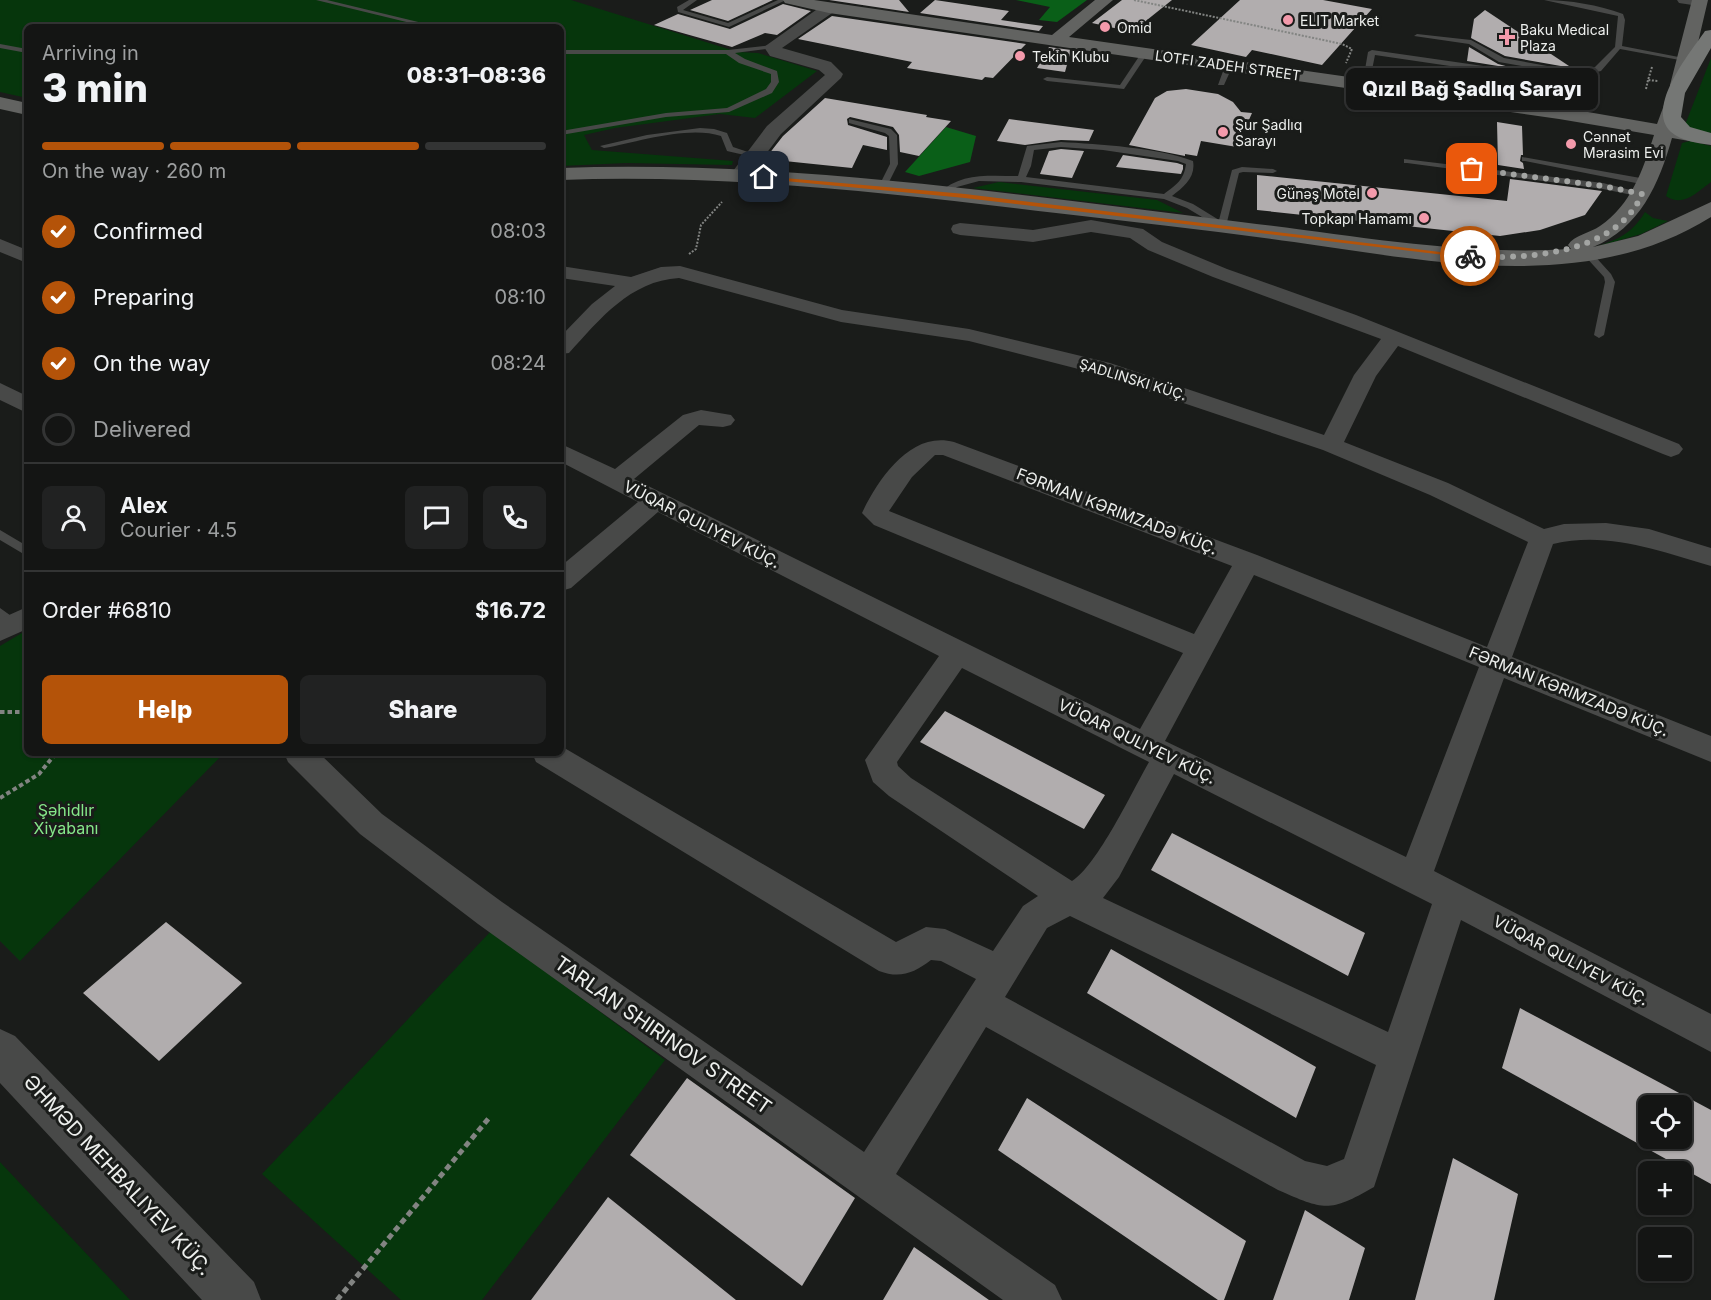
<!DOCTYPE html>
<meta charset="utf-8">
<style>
body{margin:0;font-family:Inter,sans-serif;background:#212222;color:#f1f3f6;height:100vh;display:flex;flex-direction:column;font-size:22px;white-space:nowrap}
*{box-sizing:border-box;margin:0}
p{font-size:20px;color:#9d9fa0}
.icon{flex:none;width:33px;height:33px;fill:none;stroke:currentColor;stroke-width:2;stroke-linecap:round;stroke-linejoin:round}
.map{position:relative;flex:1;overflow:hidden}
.side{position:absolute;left:24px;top:24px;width:540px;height:732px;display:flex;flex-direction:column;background:#141514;border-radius:9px;box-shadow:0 2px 4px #0004,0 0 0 2px #333434}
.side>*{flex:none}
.buttons{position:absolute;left:1638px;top:1095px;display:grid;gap:12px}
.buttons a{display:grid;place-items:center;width:54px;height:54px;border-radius:9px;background:#141514;box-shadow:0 2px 4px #0004,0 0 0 2px #333434;font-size:30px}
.pin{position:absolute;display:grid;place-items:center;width:51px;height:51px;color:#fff;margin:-26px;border-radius:12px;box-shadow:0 3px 9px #0006}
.courier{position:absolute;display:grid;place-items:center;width:60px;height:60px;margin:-30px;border:4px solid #b45309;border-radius:50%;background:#fff;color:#222;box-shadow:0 2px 8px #0007}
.bubble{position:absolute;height:42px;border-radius:9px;background:#141514;box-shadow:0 2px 4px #0004,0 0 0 2px #333434;font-size:20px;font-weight:800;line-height:42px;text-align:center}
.overview em{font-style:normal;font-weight:800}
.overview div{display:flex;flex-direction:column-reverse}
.overview{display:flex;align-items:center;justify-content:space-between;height:102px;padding:0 18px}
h1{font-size:39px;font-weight:800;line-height:45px}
.bar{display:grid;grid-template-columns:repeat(4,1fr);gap:9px 6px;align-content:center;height:72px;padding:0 18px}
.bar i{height:8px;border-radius:4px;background:#333434}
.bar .active{background:#b45309}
.bar p{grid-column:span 4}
.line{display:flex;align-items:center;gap:15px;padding:0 18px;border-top:2px solid #333434}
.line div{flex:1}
.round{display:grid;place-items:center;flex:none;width:63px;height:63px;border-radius:9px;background:#212222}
ol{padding:0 18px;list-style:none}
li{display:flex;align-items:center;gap:18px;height:66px}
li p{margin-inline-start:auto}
li .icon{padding:6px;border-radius:50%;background:#b45309;color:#fff;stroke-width:4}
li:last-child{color:#9d9fa0}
li i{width:33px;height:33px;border:3px solid #333434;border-radius:50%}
.action{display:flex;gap:12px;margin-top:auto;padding:12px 18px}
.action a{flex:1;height:69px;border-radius:9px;background:#b45309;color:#fff;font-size:24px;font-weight:800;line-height:69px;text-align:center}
.action a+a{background:#212222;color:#f1f3f6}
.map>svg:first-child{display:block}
.green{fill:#06360c}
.forest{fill:#0a5f18}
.building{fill:#b1adae;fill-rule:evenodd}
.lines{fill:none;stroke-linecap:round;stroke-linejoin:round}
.path-far2{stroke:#828482;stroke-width:2;stroke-dasharray:2 1.5;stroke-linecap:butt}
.path-far1{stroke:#828482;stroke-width:4;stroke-dasharray:4.5 3;stroke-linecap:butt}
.path{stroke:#828482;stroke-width:5;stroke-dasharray:6 4;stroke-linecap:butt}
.service{fill:#484948;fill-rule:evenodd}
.minor{fill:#484948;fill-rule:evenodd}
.tertiary{fill:#484948;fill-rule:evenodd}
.secondary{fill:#626361;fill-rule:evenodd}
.primary{fill:#757775;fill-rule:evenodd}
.route{fill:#b45309}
.done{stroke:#a3a5a3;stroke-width:6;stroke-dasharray:0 10.8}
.poi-dot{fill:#f39aab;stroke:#1a1c1a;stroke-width:2}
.labels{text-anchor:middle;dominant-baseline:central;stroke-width:6;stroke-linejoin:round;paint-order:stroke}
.far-poi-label{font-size:14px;fill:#edefed;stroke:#1a1c1a;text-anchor:start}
.far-street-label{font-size:14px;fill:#edefed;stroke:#1a1c1a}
.street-label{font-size:16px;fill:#edefed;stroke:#1a1c1a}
.park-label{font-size:16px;fill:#85e789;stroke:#1a1c1a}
.near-street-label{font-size:20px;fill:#edefed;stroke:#1a1c1a}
</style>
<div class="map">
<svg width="1711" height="1300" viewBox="0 0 1711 1300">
<rect width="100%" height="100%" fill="#1a1c1a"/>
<!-- green -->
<path class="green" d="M0,0H571L738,52L758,53L817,71L755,118L720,114L615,128L584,135L592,150L733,161L732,165L626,163L561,166V27H27V98L0,92Z
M1711,58V133L1694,130L1685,125Z
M1690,141L1711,146V182C1697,192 1683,208 1666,196L1682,143Z
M999,182L1157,200L1183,213L973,188Z
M1645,212L1653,218L1668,221L1641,234L1593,248C1617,240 1632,234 1645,212Z
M27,630V753H224L20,961L0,941V646Z
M491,931L665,1060L482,1300H401L262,1174Z
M0,1162L130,1300H0Z"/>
<!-- forest -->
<path class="forest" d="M1016,0H1087L1057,22L1039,20L1050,7Z
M946,127L976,136L970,162L919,176L905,172Z"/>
<!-- building -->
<path class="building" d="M712,0H773L728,21L690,10Z
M829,0H899L909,12Z
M935,0L1009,11L1001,20L1043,26L1039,31L920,13Z
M1122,0H1172L1132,32L1092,23Z
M1240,0H1323L1372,9L1322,65L1252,50L1246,57L1191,45Z
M783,4L811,11L777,35L765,33L732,47L654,25L678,14L730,29Z
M1485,10L1572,68L1505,56L1471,38L1474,19Z
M832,16L1026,44L993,78L985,77L982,80L907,68L912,62L798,39Z
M1049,47L1071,50L1065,72L1037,68Z
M1469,47L1498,64L1517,69L1467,61Z
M1465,71L1516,78V95L1463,87Z
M1186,89L1218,94L1233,102L1241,112L1252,113L1237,147L1201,141L1197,156L1185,154V156L1129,145L1155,98L1167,91Z
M825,98L927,115L926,117L951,121L919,156L900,152L899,135L893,127L850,117L847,119L848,125L887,137V150L863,145L852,168L765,159L783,136Z
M1009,119L1094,130L1089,141L1061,140L1025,145L997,141Z
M1497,122L1522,126L1523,155H1521L1520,161L1523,163L1524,169L1498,165Z
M1061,149L1084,151L1072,178L1040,174L1049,151Z
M1123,155L1177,163L1183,165V169L1181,174L1116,167Z
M1257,175L1507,201L1510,179L1602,191L1585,215L1540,230L1500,236L1257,210Z
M945,711L1105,795L1084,829L920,742Z
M1172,833L1365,933L1348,976L1151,870Z
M166,922L242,983L159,1061L83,993Z
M1111,949L1316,1067L1296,1118L1087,993Z
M1520,1008L1711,1110V1184L1502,1068ZM1648,1106H1682V1138H1648Z
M687,1078L855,1198L802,1286L630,1155Z
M1027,1098L1246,1241L1224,1300H1218L998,1150Z
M1453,1158L1518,1194L1494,1300H1415Z
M608,1197L736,1300H531Z
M1305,1210L1365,1248L1349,1300H1273Z
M914,1247L989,1300H883Z"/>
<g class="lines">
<!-- path-far2 -->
<path class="path-far2" d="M1134,0L1342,44L1352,49L1346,63
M1652,67L1648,80L1658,81
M1646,89L1648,80
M689,254L696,249L701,225L722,202"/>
<!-- path-far1 -->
<path class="path-far1" d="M0,712H27
M0,798L39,774L56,753"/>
<!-- path -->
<path class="path" d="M337,1300L489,1118"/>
<!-- service -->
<path class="service" d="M316,0H327L439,27H427Z
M689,0H697L683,10L728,23L778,0H786L729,27L678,12L677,7Z
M1544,0C1570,0 1598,5 1623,14L1625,20L1622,46L1689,59L1685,61L1620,49L1601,71L1580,76L1499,62L1469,44L1414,36L1417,34L1471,40L1504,58L1580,72L1595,67L1615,47L1618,16Z
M0,44L27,49V53L0,48Z
M772,45L774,48L735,53L745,59L777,71L779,82L772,93L729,112L666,117L561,135V131L666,113L727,108L766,89L771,82V74L739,63L726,54H561V50H728Z
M1372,50L1525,72L1526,108L1522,110L1518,108V76L1375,55L1369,85L1362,87L1368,52Z
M1142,52L1148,53L1124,89L1047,81L1043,79L1047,77L1120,85Z
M1226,63L1233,65L1224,85H1218Z
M849,119L891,129L897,135L898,164L885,190L878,188L890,164L889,136L885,133L849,123Z
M700,128L714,129L727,133L733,147L757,155L753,157L727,151L721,136C689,125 637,142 604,148L600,146L647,135Z
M1061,142C1098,144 1160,148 1193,161C1196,177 1184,187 1172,196L1193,204L1219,220L1232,170L1242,167L1273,169L1277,171L1273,173L1243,172L1239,173L1226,226L1222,229L1187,208L1164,199L1021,182L979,181L957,187L946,196L939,194C959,172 990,176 1018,176L1027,146ZM1061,147L1103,150L1178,161L1186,164C1184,180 1176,185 1164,194L1026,177L1031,166L1034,150Z
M1522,157L1646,179L1650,182L1646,185L1525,161H1522Z
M1404,159L1603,183L1646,194L1642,197L1603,189L1407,163H1404Z
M1589,252L1592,253L1611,274L1615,282L1604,335L1599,338L1594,335L1605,282L1604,277L1584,255Z
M0,530L27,546V556L0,540Z
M0,608L21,623L19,626H9L0,620Z"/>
<!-- minor -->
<path class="minor" d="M1677,0H1704L1706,2L1699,6L1679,3Z
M1091,220L1143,229L1162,242L1227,269L1356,315L1679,444L1683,449L1679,454L1671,457L1663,454L1398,346L1376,376L1344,442L1448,483L1544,529L1564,524L1606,523L1649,529L1711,548V566C1659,551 1608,531 1553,544L1512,657L1711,736V762L1504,678L1434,871L1711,1014V1052L1461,920L1374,1187C1329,1213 1324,1210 1278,1190L986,1027L896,1174L1055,1285L1062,1300H1003L478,924L360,834L288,762L284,753H319L382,814L502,902L864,1152L976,979L941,961L931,960C914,973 900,979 879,971L536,762L532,753H561V746L896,942L926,927L945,929L993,951L1023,906L1038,896L889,796L873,782L865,760L939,656L658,512L571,588L561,591V566L638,502L561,462V444L615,469L683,415L701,410L731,415L735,420L731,425L723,427L699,425L634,479L1140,729L1183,653L874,525L862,513C878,479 911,430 954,442L1257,555L1487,647L1528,542L1430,495L1323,450L1094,373L969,341L841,322L679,278C630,281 600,319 569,353L561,354V336L592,304L615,286L561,278V266L631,277L661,267L680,266L842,310L969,329L1110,363L1324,435L1354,375L1381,339L1213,277L1148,250L1130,238L1091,232L1033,242L960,235L953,233L951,229L953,225L960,223L1033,230ZM935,455H943L1232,566L1194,634L889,511L912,477ZM1254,575L1479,667L1406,857L1165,741ZM962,668L1149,762C1133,790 1097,866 1072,881L911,778L898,766L897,762ZM1174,774L1432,904L1388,1032L1103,898L1119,877ZM1070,916L1376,1065L1344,1159L1327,1166L1305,1161L1005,997L1047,928Z
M0,239L27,250V263L0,252Z
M0,383L27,396V413L0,400Z
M27,607V629L0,641V619Z"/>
<!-- tertiary -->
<path class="tertiary" d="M829,3L837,8L835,11L782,48L831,62L843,74L841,78L781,134L747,179H733L730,175L767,126L825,75L819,70L770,56L764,47L823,5Z
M0,1029L15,1036L254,1282L261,1300H202L0,1083Z"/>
<!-- secondary -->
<path class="secondary" d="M783,0H814L1052,35L1095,0H1113L1069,37L1559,107L1657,124L1664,105H1678L1680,109L1676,127L1702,132L1705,136L1702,140L1695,142L1672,138C1659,184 1640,228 1593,247L1638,236L1711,202V217C1587,295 1430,261 1294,242C1215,231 1136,222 1056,213C892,193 726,174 561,180V168C788,160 1016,195 1241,222C1351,235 1460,256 1571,249L1568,245C1574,235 1590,233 1600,226C1631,205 1643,170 1654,135L1559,119L829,13L785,3Z
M1692,0H1708L1688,85L1685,89H1673L1670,85Z
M0,97L27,103V115L0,109Z"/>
<!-- primary -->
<path class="primary" d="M1711,30V48L1685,93L1681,117L1690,127L1711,133V145C1698,143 1681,141 1671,132C1645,107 1690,53 1705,31Z"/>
</g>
<!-- route -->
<path class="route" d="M762,176L965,194L1473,256L1470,258L965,198L764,179Z"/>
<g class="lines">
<!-- done -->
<path class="done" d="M1470,256C1525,260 1617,254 1642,194L1603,186L1472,169"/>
</g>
<!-- markers -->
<g class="poi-dot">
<circle cx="1288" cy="20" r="6"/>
<circle cx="1105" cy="27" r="6"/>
<path d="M1504 28h6v6h6v6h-6v6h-6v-6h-6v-6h6z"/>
<circle cx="1020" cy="56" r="6"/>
<circle cx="1223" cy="132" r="6"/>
<circle cx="1571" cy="144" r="6"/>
<circle cx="1372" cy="193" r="6"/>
<circle cx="1424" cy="218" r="6"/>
</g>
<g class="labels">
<!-- far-poi labels -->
<g class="far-poi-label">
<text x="1300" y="20">ELIT Market</text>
<text x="1117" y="27">Omid</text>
<text x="1520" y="29">Baku Medical<tspan x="1520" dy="16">Plaza</tspan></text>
<text x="1032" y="56">Tekin Klubu</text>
<text x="1235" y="124">Şur Şadlıq<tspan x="1235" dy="16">Sarayı</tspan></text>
<text x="1583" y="136">Cənnət<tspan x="1583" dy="16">Mərasim Evi</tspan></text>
<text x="1360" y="193" text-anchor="end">Günəş Motel</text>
<text x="1412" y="218" text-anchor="end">Topkapı Hamamı</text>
</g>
<!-- far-street labels -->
<g class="far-street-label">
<text transform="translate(1228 65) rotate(8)">LOTFI ZADEH STREET</text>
<text transform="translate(1133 379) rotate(17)">ŞADLINSKI KÜÇ.</text>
</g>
<!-- street labels -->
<g class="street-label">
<text transform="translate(1117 511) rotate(21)">FƏRMAN KƏRIMZADƏ KÜÇ.</text>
<text transform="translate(702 524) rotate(27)">VÜQAR QULIYEV KÜÇ.</text>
<text transform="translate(1569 691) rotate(22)">FƏRMAN KƏRIMZADƏ KÜÇ.</text>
<text transform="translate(1137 741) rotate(26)">VÜQAR QULIYEV KÜÇ.</text>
<text transform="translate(1571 960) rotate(28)">VÜQAR QULIYEV KÜÇ.</text>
</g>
<!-- park labels -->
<g class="park-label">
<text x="66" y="810">Şəhidlır<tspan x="66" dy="18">Xiyabanı</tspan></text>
</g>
<!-- near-street labels -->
<g class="near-street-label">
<text transform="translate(663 1035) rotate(35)">TARLAN SHIRINOV STREET</text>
<text transform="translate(118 1175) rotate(47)">ƏHMƏD MEHBALIYEV KÜÇ.</text>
</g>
</g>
</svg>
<div class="buttons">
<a><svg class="icon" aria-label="locate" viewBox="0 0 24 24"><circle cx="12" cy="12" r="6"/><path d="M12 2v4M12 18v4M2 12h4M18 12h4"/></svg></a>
<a>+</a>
<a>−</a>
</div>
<div class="pin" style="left:1472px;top:169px;background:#ea580c"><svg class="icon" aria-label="bag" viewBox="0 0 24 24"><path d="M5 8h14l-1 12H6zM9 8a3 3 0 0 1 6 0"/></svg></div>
<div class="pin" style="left:764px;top:177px;background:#1f2937"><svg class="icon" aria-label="home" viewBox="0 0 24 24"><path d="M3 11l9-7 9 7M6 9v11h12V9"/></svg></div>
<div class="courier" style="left:1470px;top:256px"><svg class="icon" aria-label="bike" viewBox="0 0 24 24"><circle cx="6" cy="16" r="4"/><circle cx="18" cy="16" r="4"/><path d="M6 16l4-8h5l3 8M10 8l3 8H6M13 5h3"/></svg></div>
<div class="bubble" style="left:1346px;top:68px;width:252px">Qızıl Bağ Şadlıq Sarayı</div>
<section class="side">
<div class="overview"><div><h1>3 min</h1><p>Arriving in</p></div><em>08:31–08:36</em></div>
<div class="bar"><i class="active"></i><i class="active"></i><i class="active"></i><i></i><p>On the way · 260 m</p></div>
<ol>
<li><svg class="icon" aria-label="check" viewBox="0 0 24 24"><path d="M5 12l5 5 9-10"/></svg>Confirmed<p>08:03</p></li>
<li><svg class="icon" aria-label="check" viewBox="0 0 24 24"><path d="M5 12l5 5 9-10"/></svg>Preparing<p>08:10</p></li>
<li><svg class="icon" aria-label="check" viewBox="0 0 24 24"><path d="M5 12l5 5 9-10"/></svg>On the way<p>08:24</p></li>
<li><i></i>Delivered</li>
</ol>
<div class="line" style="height:108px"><a class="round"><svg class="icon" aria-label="person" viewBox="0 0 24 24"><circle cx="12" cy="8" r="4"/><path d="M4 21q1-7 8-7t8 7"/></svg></a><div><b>Alex</b><p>Courier · 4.5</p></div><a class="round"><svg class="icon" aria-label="chat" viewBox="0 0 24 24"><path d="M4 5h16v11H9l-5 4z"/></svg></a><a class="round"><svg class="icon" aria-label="phone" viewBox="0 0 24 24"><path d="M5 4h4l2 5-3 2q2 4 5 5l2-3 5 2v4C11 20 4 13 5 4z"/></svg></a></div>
<div class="line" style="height:78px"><div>Order #6810</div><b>$16.72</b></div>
<div class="action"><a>Help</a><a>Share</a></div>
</section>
</div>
